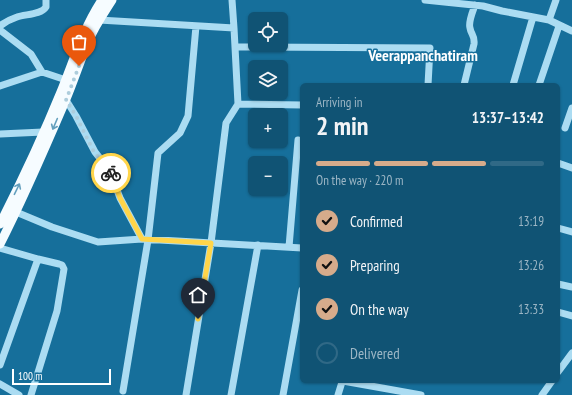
<!DOCTYPE html>
<meta charset="utf-8">
<style>
body{margin:0;font-family:"PT Sans Narrow",sans-serif;background:#195979;color:#f1f3f6;height:100vh;display:flex;flex-direction:column;font-size:15px;white-space:nowrap}
*{box-sizing:border-box;margin:0}
p{font-size:13px;color:#9cb6c5}
.icon{flex:none;width:22px;height:22px;fill:none;stroke:currentColor;stroke-width:2;stroke-linecap:round;stroke-linejoin:round}
.map{position:relative;flex:1;overflow:hidden}
.drawer{position:absolute;left:300px;top:83px;width:260px;height:300px;display:flex;flex-direction:column;background:#105374;border-radius:6px;box-shadow:0 1px 3px #0004}
.drawer>*{flex:none}
.buttons{position:absolute;left:248px;top:12px;display:grid;gap:8px}
.buttons a{display:grid;place-items:center;width:40px;height:40px;border-radius:6px;background:#105374;box-shadow:0 1px 3px #0004;font-size:20px}
.scale{position:absolute;left:12px;bottom:10px;width:99px;box-sizing:border-box;padding-left:4px;border:2px solid #fff;border-top:0;font-size:11px;line-height:14px;white-space:nowrap;color:#fff;-webkit-text-stroke:3px #166f9b;paint-order:stroke}
.pin{position:absolute;display:grid;place-items:center;width:34px;height:34px;color:#fff;margin:-41px -17px;border-radius:50% 50% 50% 0;rotate:-45deg;box-shadow:0 0 4px #0007}
.pin .icon{rotate:45deg}
.courier{position:absolute;display:grid;place-items:center;width:40px;height:40px;margin:-20px;border:3px solid #ffd54a;border-radius:50%;background:#fff;color:#222;box-shadow:0 1px 5px #0007}
.head em{font-style:normal;font-weight:600}
.head div{display:flex;flex-direction:column-reverse}
.head{display:flex;align-items:center;justify-content:space-between;height:68px;padding:0 16px}
h1{font-size:26px;font-weight:600;line-height:30px}
.bar{display:grid;grid-template-columns:repeat(4,1fr);gap:6px 4px;align-content:center;height:48px;padding:0 16px}
.bar i{height:5px;border-radius:3px;background:#306986}
.bar .on{background:#d6ab8b}
.bar p{grid-column:span 4}
ol{padding:0 16px;list-style:none}
li{display:flex;align-items:center;gap:12px;height:44px}
li p{margin-inline-start:auto}
li .icon{padding:4px;border-radius:50%;background:#d6ab8b;color:#111;stroke-width:4}
li:last-child{color:#9cb6c5}
li i{width:22px;height:22px;border:2px solid #306986;border-radius:50%}
.map>svg:first-child{display:block}
.lines{fill:none;stroke-linecap:round;stroke-linejoin:round}
.minor{stroke:#abdcf2;stroke-width:7}
.major{stroke:#f6fcff;stroke-width:9}
.oneway{stroke:#64a0be}
.done{stroke:#adcddc;stroke-width:4;stroke-dasharray:0 7.2}
.route{stroke:#ffd54a;stroke-width:5}
.labels{text-anchor:middle;dominant-baseline:central;stroke-width:3;stroke-linejoin:round;paint-order:stroke}
.district-label{font-size:16px;font-weight:bold;fill:#fff;stroke:#166f9b}
</style>
<div class="map">
<svg width="572" height="395" viewBox="0 0 572 395">
<rect width="100%" height="100%" fill="#166f9b"/>
<g class="lines">
<!-- minor -->
<path class="minor" d="M232,0L234,28
M425,0L483,6L502,11L549,20L572,31
M99,20L234,28L238,104L302,105
M549,20L556,0
M0,26C5,22 11,19 17,17C25,14 41,15 46,7V0
M0,30L31,54L42,72L66,80
M235,47L430,48L428,85
M464,85L474,44C475,35 471,35 470,28C468,22 473,11 475,5
M513,85L533,17
M539,85L559,26
M0,86L42,72
M66,100L76,116L95,152L110,171L120,198L142,239
M565,128L572,108
M0,134L43,132
M558,163L572,168
M16,212L52,227L98,242L142,239L302,248
M558,228L572,232
M289,247L298,140
M0,248L38,259L59,264L62,265L64,269L57,311L31,395
M558,284L572,287
M558,312L572,316
M0,365L38,259
M558,372L572,353
M343,381L421,395
M0,384L19,395
M123,391L148,240L158,153L180,133L188,116L196,26
M186,395L211,243L226,123L238,104
M231,395L258,245
M283,395L302,290
M338,395L342,382
M542,395L552,381"/>
<!-- major -->
<path class="major" d="M0,224C22,181 43,136 61,92C74,60 83,29 102,0
M0,244C24,197 45,148 66,99C74,80 80,61 88,42C94,27 103,14 112,0"/>
</g>
<!-- one-way arrows -->
<defs><path id="oneway-shaft" d="M-6 0H5M1.5-3L5.5 0L1.5 3" fill="none" stroke-width="1.6" stroke-linecap="round" stroke-linejoin="round"/></defs>
<g class="oneway">
<use href="#oneway-shaft" transform="translate(55 124) rotate(113)"/>
<use href="#oneway-shaft" transform="translate(17 189) rotate(-64)"/>
</g>
<g class="lines">
<!-- done -->
<path class="done" d="M79,66L66,100L76,116L94,152L111,173"/>
<!-- route -->
<path class="route" d="M111,173L120,198L142,239L211,243L198,319"/>
</g>
<g class="labels">
<!-- district labels -->
<g class="district-label">
<text x="423" y="55">Veerappanchatiram</text>
</g>
</g>
</svg>
<div class="buttons">
<a><svg class="icon" aria-label="locate" viewBox="0 0 24 24"><circle cx="12" cy="12" r="6"/><path d="M12 2v4M12 18v4M2 12h4M18 12h4"/></svg></a>
<a><svg class="icon" aria-label="layers" viewBox="0 0 24 24"><path d="M12 4l9 5-9 5-9-5zM3 14l9 5 9-5"/></svg></a>
<a>+</a>
<a>−</a>
</div>
<div class="scale">100 m</div>
<div class="pin" style="left:79px;top:66px;background:#ea580c"><svg class="icon" aria-label="bag" viewBox="0 0 24 24"><path d="M5 8h14l-1 12H6zM9 8a3 3 0 0 1 6 0"/></svg></div>
<div class="pin" style="left:198px;top:319px;background:#1f2937"><svg class="icon" aria-label="home" viewBox="0 0 24 24"><path d="M3 11l9-7 9 7M6 9v11h12V9"/></svg></div>
<div class="courier" style="left:111px;top:173px"><svg class="icon" aria-label="bike" viewBox="0 0 24 24"><circle cx="6" cy="16" r="4"/><circle cx="18" cy="16" r="4"/><path d="M6 16l4-8h5l3 8M10 8l3 8H6M13 5h3"/></svg></div>
<section class="drawer">
<div class="head"><div><h1>2 min</h1><p>Arriving in</p></div><em>13:37–13:42</em></div>
<div class="bar"><i class="on"></i><i class="on"></i><i class="on"></i><i></i><p>On the way · 220 m</p></div>
<ol>
<li><svg class="icon" aria-label="check" viewBox="0 0 24 24"><path d="M5 12l5 5 9-10"/></svg>Confirmed<p>13:19</p></li>
<li><svg class="icon" aria-label="check" viewBox="0 0 24 24"><path d="M5 12l5 5 9-10"/></svg>Preparing<p>13:26</p></li>
<li><svg class="icon" aria-label="check" viewBox="0 0 24 24"><path d="M5 12l5 5 9-10"/></svg>On the way<p>13:33</p></li>
<li><i></i>Delivered</li>
</ol>
</section>
</div>
